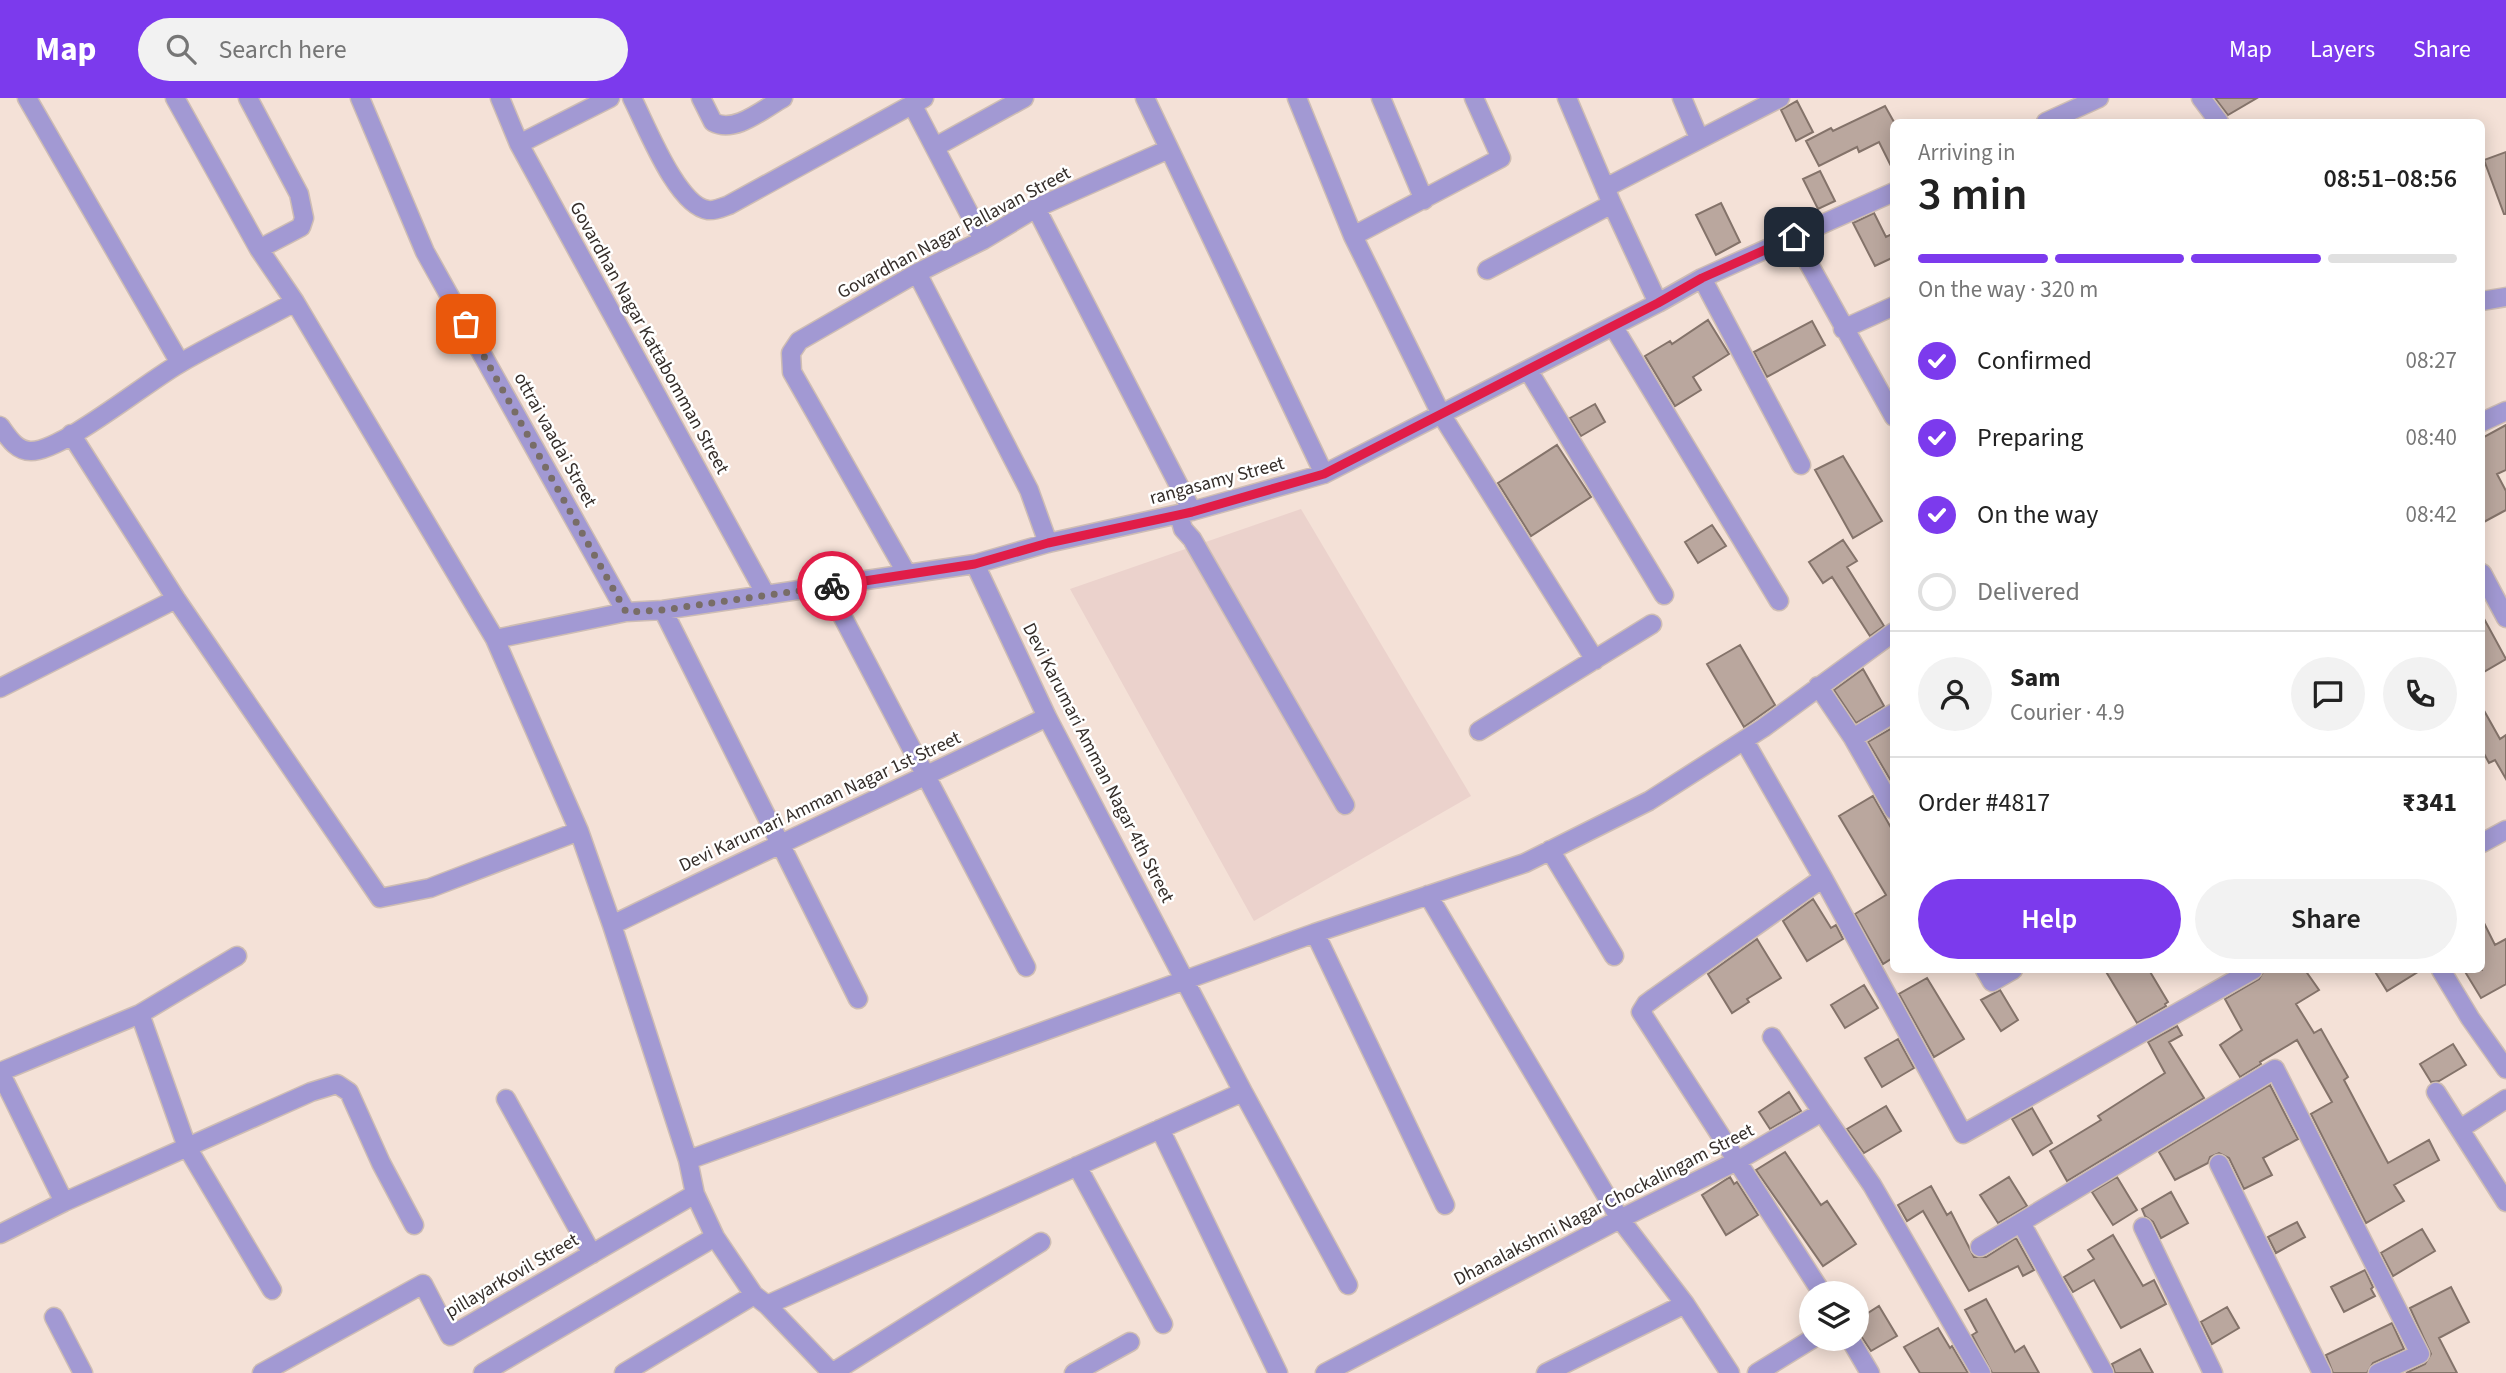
<!DOCTYPE html>
<meta charset="utf-8">
<style>
body{margin:0;font-family:"Source Sans 3",sans-serif;background:#f2f2f2;color:#222;height:100vh;display:flex;flex-direction:column;font-size:26px;white-space:nowrap}
*{box-sizing:border-box;margin:0}
p{font-size:23px;color:#767676}
.icon{flex:none;width:38px;height:38px;fill:none;stroke:currentColor;stroke-width:2;stroke-linecap:round;stroke-linejoin:round}
.map{position:relative;flex:1;overflow:hidden}
.sheet{position:absolute;left:1890px;top:21px;width:595px;height:854px;display:flex;flex-direction:column;background:#fff;border-radius:10px;box-shadow:0 4px 18px #0003}
.sheet>*{flex:none}
.tools{position:absolute;left:1799px;top:1183px;display:grid;gap:14px}
.tools a{display:grid;place-items:center;width:70px;height:70px;border-radius:50%;background:#fff;box-shadow:0 4px 18px #0003;font-size:35px}
.pin{position:absolute;display:grid;place-items:center;width:60px;height:60px;color:#fff;margin:-30px;border-radius:14px;box-shadow:0 4px 10px #0006}
.courier{position:absolute;display:grid;place-items:center;width:70px;height:70px;margin:-35px;border:5px solid #e11d48;border-radius:50%;background:#fff;color:#222;box-shadow:0 2px 9px #0007}
.head em{font-style:normal;font-weight:600}
.head div{display:flex;flex-direction:column-reverse}
.head{display:flex;align-items:center;justify-content:space-between;height:119px;padding:0 28px}
h1{font-size:46px;font-weight:600;line-height:52px}
.bar{display:grid;grid-template-columns:repeat(4,1fr);gap:10px 7px;align-content:center;height:84px;padding:0 28px}
.bar i{height:9px;border-radius:5px;background:#e0e0e0}
.bar .selected{background:#7c3aed}
.bar p{grid-column:span 4}
.line{display:flex;align-items:center;gap:18px;padding:0 28px;border-top:2px solid #e0e0e0}
.line div{flex:1}
.round{display:grid;place-items:center;flex:none;width:74px;height:74px;border-radius:37px;background:#f2f2f2}
ol{padding:0 28px;list-style:none}
li{display:flex;align-items:center;gap:21px;height:77px}
li p{margin-inline-start:auto}
li .icon{padding:7px;border-radius:50%;background:#7c3aed;color:#fff;stroke-width:4}
li:last-child{color:#767676}
li i{width:38px;height:38px;border:4px solid #e0e0e0;border-radius:50%}
.cta{display:flex;gap:14px;margin-top:auto;padding:14px 28px}
.cta a{flex:1;height:80px;border-radius:42px;background:#7c3aed;color:#fff;font-size:28px;font-weight:600;line-height:80px;text-align:center}
.cta a+a{background:#f2f2f2;color:#222}
header{display:flex;align-items:center;gap:42px;box-sizing:border-box;height:98px;padding:0 35px;background:#7c3aed;color:#fff}
header strong{font-size:33px}
nav{display:flex;gap:38px;margin-inline-start:auto;font-size:24px}
.search{width:490px;height:63px;background:#f2f2f2;display:flex;align-items:center;gap:18px;box-sizing:border-box;padding:0 24px;border-radius:38px;color:#767676;font-size:26px}
.map>svg:first-child{display:block}
.education{fill:#ebd2cc}
.building{fill:#baa79e;stroke:#84736a;stroke-width:2}
.lines{fill:none;stroke-linecap:round;stroke-linejoin:round}
.minor-casing{stroke:#cebdb4;stroke-width:21}
.minor{stroke:#a299d3;stroke-width:18}
.done{stroke:#786d67;stroke-width:7;stroke-dasharray:0 12.6}
.route{stroke:#e11d48;stroke-width:9}
.labels{text-anchor:middle;dominant-baseline:central;stroke-width:5;stroke-linejoin:round;paint-order:stroke}
.street-label{font-size:19px;fill:#352e2a;stroke:#fff}
</style>
<header>
<strong>Map</strong>
<div class="search"><svg class="icon" aria-label="search" viewBox="0 0 24 24"><circle cx="10" cy="10" r="6"/><path d="M15 15l6 6"/></svg>Search here</div>
<nav><a>Map</a><a>Layers</a><a>Share</a></nav>
</header>
<div class="map">
<svg width="2506" height="1275" viewBox="0 0 2506 1275">
<rect width="100%" height="100%" fill="#f4e1d7"/>
<!-- education -->
<path class="education" d="M1301,411L1471,698L1254,823L1070,491Z"/>
<!-- building -->
<path class="building" d="M2215,0H2257L2228,17Z
M1797,3L1813,34L1796,43L1781,12Z
M1885,8L1894,24V74L1879,44L1859,54L1857,49L1819,68L1806,43L1831,30L1833,33Z
M2506,54V116H2504L2484,62Z
M1820,73L1835,103L1818,111L1803,81Z
M1721,105L1740,144L1716,157L1696,117Z
M1874,115L1886,139L1894,135V159L1875,168L1853,125Z
M1708,222L1729,256L1693,279L1701,292L1675,308L1645,258L1670,243L1672,246Z
M1812,223L1825,247L1767,279L1754,254Z
M1595,306L1605,324L1581,338L1570,320Z
M2506,327V372L2497,376L2506,393V412L2482,425V340Z
M1557,347L1591,399L1531,438L1498,385Z
M1843,358L1882,423L1853,440L1815,372Z
M1712,427L1726,448L1698,465L1685,444Z
M1843,442L1857,463L1847,469L1884,528L1870,538L1832,479L1823,485L1809,464Z
M2482,517L2506,561L2482,575Z
M1740,547L1775,607L1744,629L1707,566Z
M1863,571L1884,608L1856,625L1834,592Z
M2482,609L2500,641L2506,637V681L2495,662L2489,665L2482,652Z
M1894,629V688L1868,644Z
M1873,698L1894,735V859L1883,866L1855,816L1886,797L1839,718Z
M1813,801L1831,830L1836,827L1843,841L1807,863L1783,823Z
M2482,821L2495,847L2506,841V886L2481,900L2464,872H2482Z
M1757,841L1781,880L1747,901L1749,904L1732,915L1708,876Z
M2105,872H2149L2168,904L2165,906L2166,908L2137,925Z
M2264,872H2305L2319,892L2296,906L2314,935L2321,931L2348,979L2344,982L2388,1065L2429,1042L2439,1062L2394,1087L2404,1103L2366,1125L2311,1016L2332,1004L2297,942L2260,964L2261,966L2240,979L2220,947L2242,932L2225,901L2259,881Z
M2374,872H2421L2387,893Z
M1927,880L1964,941L1934,959L1899,896Z
M1864,887L1878,910L1845,930L1831,907Z
M2000,892L2018,922L2001,933L1981,902Z
M2177,928L2182,937L2169,944L2204,1000L2067,1083L2050,1053L2101,1022L2098,1018L2165,975L2148,944Z
M1898,941L1914,970L1882,989L1865,960Z
M2453,946L2466,967L2439,983L2431,984L2420,966Z
M2270,987L2298,1041L2263,1060L2272,1077L2244,1091L2229,1060L2219,1055L2210,1059L2208,1065L2175,1082L2159,1054Z
M1789,994L1801,1013L1770,1031L1759,1014Z
M1886,1008L1901,1033L1864,1055L1847,1031Z
M2032,1010L2052,1045L2033,1057L2012,1021Z
M1785,1054L1821,1107L1827,1103L1856,1146L1823,1168L1756,1072Z
M1730,1079L1734,1086L1737,1084L1758,1117L1726,1137L1702,1097Z
M2009,1079L2027,1108L1998,1125L1980,1097Z
M2117,1079L2137,1112L2113,1127L2092,1094Z
M1931,1088L1947,1117L1951,1114L1974,1159H1986L2016,1140L2034,1172L2023,1178L2018,1168L1969,1193L1923,1113L1907,1123L1898,1107Z
M2171,1094L2188,1125L2161,1140L2153,1124L2145,1118L2142,1111Z
M2297,1124L2305,1139L2276,1155L2268,1139Z
M2422,1131L2435,1153L2393,1178L2381,1155Z
M2113,1137L2143,1188L2154,1182L2166,1206L2121,1230L2094,1182L2073,1194L2064,1179L2094,1161L2088,1152Z
M2365,1172L2373,1189L2371,1191L2375,1198L2344,1214L2331,1189Z
M2451,1189L2469,1224L2439,1240L2457,1275H2406L2425,1266L2431,1256L2410,1210Z
M1986,1201L2015,1254L2024,1248L2039,1275H1992L1972,1237L1977,1234L1965,1212Z
M1879,1208L1897,1238L1871,1253L1857,1232V1222Z
M2227,1209L2239,1230L2212,1246L2201,1224Z
M2392,1225L2404,1251L2373,1265L2367,1275H2333L2326,1257Z
M1938,1230L1950,1250L1952,1248L1968,1275H1920L1904,1249Z
M2140,1251L2153,1275H2115L2112,1266Z"/>
<g class="lines">
<defs>
<path id="minor" d="M27,0L180,265
M175,0L259,151L295,204L495,541L579,733L612,827L688,1062L695,1096L715,1139L754,1197L767,1207L832,1275
M248,0L299,96L304,120L301,129L259,151
M360,0L425,154L626,514
M500,0L519,46L766,497
M632,0C646,27 677,108 708,112C715,113 723,109 729,107L924,0
M701,0L713,24C735,36 763,11 783,0
M1145,0L1324,376
M1297,0L1353,138L1441,316L1595,562
M1381,0L1424,102
M1567,0L1612,106L1658,205
M1682,0L1699,40
M2201,0L2219,24
M912,6L983,142
M2046,24L2099,0
M519,46L610,0
M935,49L1024,0
M1605,90L1780,0
M1036,110L1192,413
M1353,138L1501,60L1474,0
M1794,139L1894,319
M1487,172L1612,106
M917,175L1029,392L1048,445
M1702,180L1801,367
M2482,203L2506,199
M1613,228L1779,503
M1843,231L1894,208
M1528,272L1664,497
M2482,324L2506,313
M0,328C8,339 16,353 31,353C63,353 149,282 182,264C219,243 258,224 295,204
M71,336L176,501L380,800L430,790L579,733
M1179,416L1183,431L1192,441L1345,707
M975,466L1047,619L1243,994L1348,1187
M2482,475L2506,520
M907,476L792,274L791,255L799,243L917,175L983,142L1036,110L1169,51
M827,489L1026,869
M663,512L858,901
M495,541L626,514L663,512L975,466L1048,445L1192,413L1324,376L1658,205L1702,180L1894,94
M1818,588L1853,640L1894,712
M0,590L176,501
M1479,633L1652,526
M1853,640L1894,615
M1744,642L1823,780L1963,1036L2253,872
M2482,745L2506,732
M1550,752L1614,858
M1428,797L1620,1121L1685,1206L1730,1275
M612,827C756,756 903,690 1047,619
M1315,835L1445,1107
M1985,872L1992,884L2013,872
M2441,872L2470,920L2506,971
M140,916L187,1049L272,1192
M1772,939L1822,1014
M0,974L140,916L237,858
M0,974L64,1104
M2436,994L2506,1104
M506,1001L592,1156
M1160,1031L1278,1275
M2460,1031L2506,1001
M688,1062L1315,835L1525,765L1649,703L1763,630L1894,534
M2219,1066L2322,1275
M1077,1068L1163,1226
M2021,1125L2104,1275
M2143,1129L2213,1275
M0,1136L64,1104L311,994L337,986L349,994L381,1065L414,1127
M1980,1149L2275,971L2420,1256L2378,1275
M1822,1195L1641,914L1646,906L1654,900L1823,780
M767,1207L1243,994
M54,1219L83,1275
M1850,1241L1870,1275
M262,1275L423,1186L450,1238L695,1096
M483,1275L715,1139
M624,1275L754,1197
M832,1275L1041,1144
M1074,1275L1130,1244
M1325,1275L1620,1121L1737,1063L1822,1014L1872,1087L1981,1275
M1546,1275L1685,1206
M1757,1275L1812,1241"/>
</defs>
<!-- minor casing -->
<use href="#minor" class="minor-casing"/>
<!-- minor -->
<use href="#minor" class="minor"/>
</g>
<g class="lines">
<!-- done -->
<path class="done" d="M466,226L626,514L663,512L832,488"/>
<!-- route -->
<path class="route" d="M832,488L975,466L1048,445L1192,414L1324,376L1658,205L1702,180L1794,139"/>
</g>
<g class="labels">
<!-- street labels -->
<g class="street-label">
<text transform="translate(954 135) rotate(-28)">Govardhan Nagar Pallavan Street</text>
<text transform="translate(649 240) rotate(61)">Govardhan Nagar Kattabomman Street</text>
<text transform="translate(555 342) rotate(61)">ottrai vaadai Street</text>
<text transform="translate(1217 383) rotate(-15)">rangasamy Street</text>
<text transform="translate(1098 665) rotate(63)">Devi Karumari Amman Nagar 4th Street</text>
<text transform="translate(820 704) rotate(-25)">Devi Karumari Amman Nagar 1st Street</text>
<text transform="translate(1604 1107) rotate(-27)">Dhanalakshmi Nagar Chockalingam Street</text>
<text transform="translate(512 1178) rotate(-30)">pillayarKovil Street</text>
</g>
</g>
</svg>
<div class="tools">
<a><svg class="icon" aria-label="layers" viewBox="0 0 24 24"><path d="M12 4l9 5-9 5-9-5zM3 14l9 5 9-5"/></svg></a>
</div>
<div class="pin" style="left:466px;top:226px;background:#ea580c"><svg class="icon" aria-label="bag" viewBox="0 0 24 24"><path d="M5 8h14l-1 12H6zM9 8a3 3 0 0 1 6 0"/></svg></div>
<div class="pin" style="left:1794px;top:139px;background:#1f2937"><svg class="icon" aria-label="home" viewBox="0 0 24 24"><path d="M3 11l9-7 9 7M6 9v11h12V9"/></svg></div>
<div class="courier" style="left:832px;top:488px"><svg class="icon" aria-label="bike" viewBox="0 0 24 24"><circle cx="6" cy="16" r="4"/><circle cx="18" cy="16" r="4"/><path d="M6 16l4-8h5l3 8M10 8l3 8H6M13 5h3"/></svg></div>
<section class="sheet">
<div class="head"><div><h1>3 min</h1><p>Arriving in</p></div><em>08:51–08:56</em></div>
<div class="bar"><i class="selected"></i><i class="selected"></i><i class="selected"></i><i></i><p>On the way · 320 m</p></div>
<ol>
<li><svg class="icon" aria-label="check" viewBox="0 0 24 24"><path d="M5 12l5 5 9-10"/></svg>Confirmed<p>08:27</p></li>
<li><svg class="icon" aria-label="check" viewBox="0 0 24 24"><path d="M5 12l5 5 9-10"/></svg>Preparing<p>08:40</p></li>
<li><svg class="icon" aria-label="check" viewBox="0 0 24 24"><path d="M5 12l5 5 9-10"/></svg>On the way<p>08:42</p></li>
<li><i></i>Delivered</li>
</ol>
<div class="line" style="height:126px"><a class="round"><svg class="icon" aria-label="person" viewBox="0 0 24 24"><circle cx="12" cy="8" r="4"/><path d="M4 21q1-7 8-7t8 7"/></svg></a><div><b>Sam</b><p>Courier · 4.9</p></div><a class="round"><svg class="icon" aria-label="chat" viewBox="0 0 24 24"><path d="M4 5h16v11H9l-5 4z"/></svg></a><a class="round"><svg class="icon" aria-label="phone" viewBox="0 0 24 24"><path d="M5 4h4l2 5-3 2q2 4 5 5l2-3 5 2v4C11 20 4 13 5 4z"/></svg></a></div>
<div class="line" style="height:91px"><div>Order #4817</div><b>₹341</b></div>
<div class="cta"><a>Help</a><a>Share</a></div>
</section>
</div>
